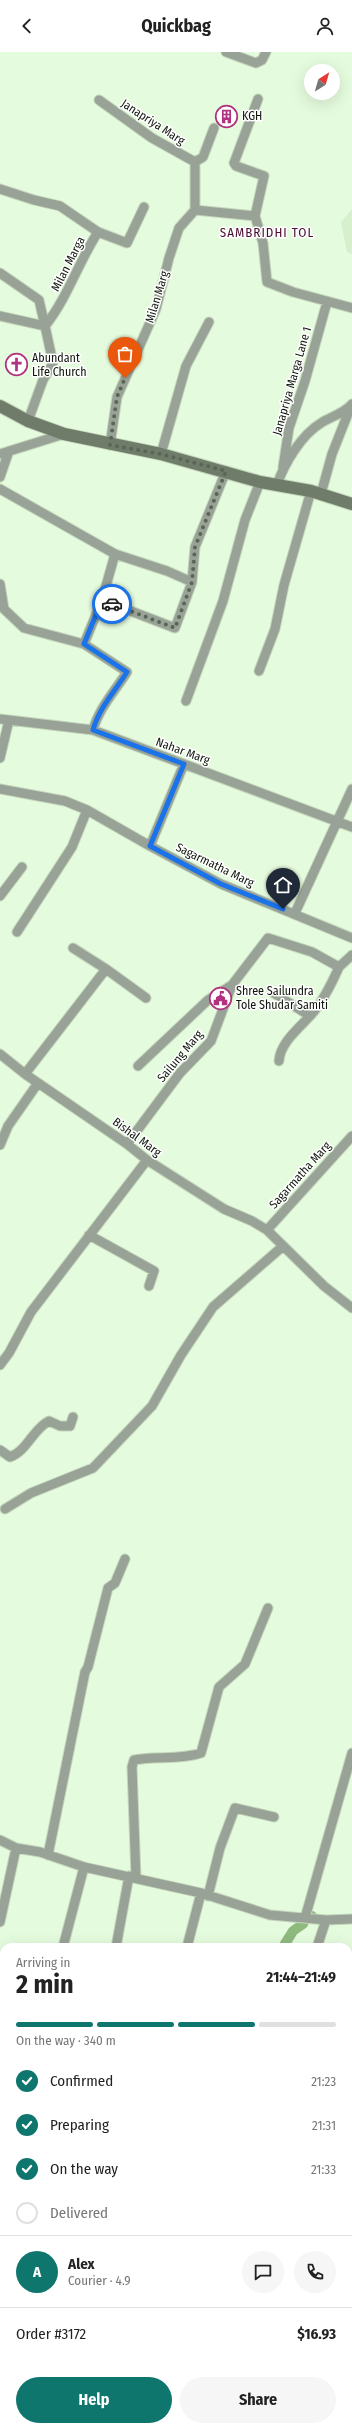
<!DOCTYPE html>
<meta charset="utf-8">
<style>
body{margin:0;font-family:"Fira Sans Condensed",sans-serif;background:#f6f6f6;color:#222;height:100vh;display:flex;flex-direction:column;font-size:15px;white-space:nowrap}
*{box-sizing:border-box;margin:0}
p{font-size:13px;color:#767676}
.icon{flex:none;width:22px;height:22px;fill:none;stroke:currentColor;stroke-width:2;stroke-linecap:round;stroke-linejoin:round}
.map{position:relative;flex:1;overflow:hidden}
.drawer{position:absolute;left:0px;top:1891px;width:352px;height:488px;display:flex;flex-direction:column;background:#fff;border-radius:12px 12px 0 0;box-shadow:0 4px 16px #0002}
.drawer>*{flex:none}
.needle{width:26px;rotate:37deg}
.buttons{position:absolute;left:304px;top:12px;display:grid;gap:8px}
.buttons a{display:grid;place-items:center;width:36px;height:36px;border-radius:50%;background:#fff;box-shadow:0 4px 16px #0002;font-size:20px}
.pin{position:absolute;display:grid;place-items:center;width:34px;height:34px;color:#fff;margin:-41px -17px;border-radius:50% 50% 50% 0;rotate:-45deg;box-shadow:0 0 4px #0007}
.pin .icon{rotate:45deg}
.courier{position:absolute;display:grid;place-items:center;width:40px;height:40px;margin:-20px;border:3px solid #1a73e8;border-radius:50%;background:#fff;color:#222;box-shadow:0 1px 5px #0007}
.summary em{font-style:normal;font-weight:700}
.summary div{display:flex;flex-direction:column-reverse}
.summary{display:flex;align-items:center;justify-content:space-between;height:68px;padding:0 16px}
h1{font-size:26px;font-weight:700;line-height:30px}
.bar{display:grid;grid-template-columns:repeat(4,1fr);gap:6px 4px;align-content:center;height:48px;padding:0 16px}
.bar i{height:5px;border-radius:3px;background:#e0e0e0}
.bar .current{background:#0f766e}
.bar p{grid-column:span 4}
.line{display:flex;align-items:center;gap:10px;padding:0 16px;border-top:1px solid #e0e0e0}
.line div{flex:1}
.round{display:grid;place-items:center;flex:none;width:42px;height:42px;border-radius:21px;background:#f6f6f6}
ol{padding:0 16px;list-style:none}
li{display:flex;align-items:center;gap:12px;height:44px}
li p{margin-inline-start:auto}
li .icon{padding:4px;border-radius:50%;background:#0f766e;color:#fff;stroke-width:4}
li:last-child{color:#767676}
li i{width:22px;height:22px;border:2px solid #e0e0e0;border-radius:50%}
.action{display:flex;gap:8px;margin-top:auto;padding:8px 16px}
.action a{flex:1;height:46px;border-radius:24px;background:#0f766e;color:#fff;font-size:16px;font-weight:700;line-height:46px;text-align:center}
.action a+a{background:#f6f6f6;color:#222}
header{display:flex;justify-content:space-between;align-items:center;height:52px;padding:0 16px;background:#fff;font-size:18px;font-weight:700}
.map>svg:first-child{display:block}
.built{fill:#d6f0cd}
.lines{fill:none;stroke-linecap:round;stroke-linejoin:round}
.canal{stroke:#8eba7e;stroke-width:10}
.street-casing{stroke:#c3d6bc;stroke-width:11}
.secondary-casing{stroke:#c3d6bc;stroke-width:14}
.street{stroke:#99a296;stroke-width:9}
.secondary{stroke:#6f7c6a;stroke-width:12}
.done{stroke:#5a6655;stroke-width:4;stroke-dasharray:0 7.2}
.route{stroke:#1a73e8;stroke-width:5}
.labels{text-anchor:middle;dominant-baseline:central;stroke-width:3;stroke-linejoin:round;paint-order:stroke}
.poi-label{font-size:12px;fill:#0f160c;stroke:#fff;text-anchor:start}
.street-label{font-size:12px;fill:#0f160c;stroke:#fff}
.neighbourhood-label{font-size:13px;letter-spacing:1px;fill:#4b0e34;stroke:#fff}
</style>
<header><svg class="icon" aria-label="back" viewBox="0 0 24 24"><path d="M15 5l-7 7 7 7"/></svg>Quickbag<svg class="icon" aria-label="person" viewBox="0 0 24 24"><circle cx="12" cy="8" r="4"/><path d="M4 21q1-7 8-7t8 7"/></svg></header>
<div class="map">
<svg width="352" height="2379" viewBox="0 0 352 2379">
<rect width="100%" height="100%" fill="#e5fbdd"/>
<!-- built -->
<path class="built" d="M352,157V202L347,200L341,170Z
M4,2170V2375H138L140,2379H0V2172Z
M352,2219V2379H264L266,2375H348V2226Z"/>
<g class="lines">
<!-- canal -->
<path class="canal" d="M283,1895L293,1879L303,1872L307,1863L312,1864"/>
<defs>
<path id="street" d="M226,0L256,11L262,8L266,0
M258,47L234,111L236,114L264,124L255,164L263,191L267,230L293,240L352,256
M99,48L152,86L195,110
M195,110L203,105L214,76
M0,137L34,148L60,154L98,180L127,191L144,155
M195,158V110
M0,221L39,248L45,274L0,264
M28,369L43,328L53,311L45,274C68,245 78,211 98,180
M110,393L117,345L156,257L169,206L179,176L195,158L255,164
M0,402L64,382
M161,402L186,314L209,270
M283,415L289,376L305,329L327,250
M0,425L9,399
M277,433C284,412 301,383 321,371C330,365 345,361 352,352
M0,437L115,502
M321,442L332,402L351,354
M0,532L4,557L24,576L84,592L127,620C115,639 99,656 93,678
M102,548L175,576L192,530L195,495L226,419
M84,592L102,548L115,502L167,519L192,530
M259,619L275,577L284,533L311,439
M186,649L223,549L245,468L260,430
M0,667L93,678L352,775
M0,706L9,668
M184,712L150,794L221,832L352,886
M0,737L65,749L87,758
M0,844L22,815
M295,861L352,737
M17,880L72,795L87,758L150,794
M106,917L146,946
M272,940L310,964
M0,1002L25,1022L127,1092L147,1108L224,1157L252,1169L267,1178L324,1234L352,1256
M279,1009C280,991 299,976 310,964C322,951 332,931 339,915
M138,1014L208,948L232,933
M25,1022L106,917L73,896
M127,1092L180,1021L211,989L232,933L268,886L312,900L339,915L352,903
M0,1093L8,1074L38,1031
M267,1178L352,1084
M89,1183L154,1219L149,1234
M0,1313L9,1301L31,1260L147,1108
M0,1398L10,1405C27,1399 33,1377 49,1369L60,1374H70L73,1365
M5,1457L31,1441L93,1416L152,1354L181,1303L213,1255L282,1195
M0,1788L16,1796L40,1800L84,1815L201,1841L270,1863L326,1868L352,1867
M48,1803L85,1620L88,1615L108,1536L115,1531L125,1507
M136,1826L132,1715L134,1708C156,1704 180,1708 201,1701L219,1635L245,1612L268,1556
M208,1844L220,1796L235,1756L274,1765
M305,1866L352,1701
M0,1870L16,1796
M63,1895L84,1815
M116,1895L129,1824
M187,1895L201,1841
M317,1895L326,1868
M0,2125L4,2111
M0,2136L4,2138"/>
<path id="secondary" d="M0,354L28,369L64,382L161,402L260,430L311,439L352,452
M348,2280L352,2273
M348,2317L352,2309
M297,2379L299,2375
M315,2379L318,2375"/>
</defs>
<!-- street casing -->
<use href="#street" class="street-casing"/>
<!-- secondary casing -->
<use href="#secondary" class="secondary-casing"/>
<!-- street -->
<use href="#street" class="street"/>
<!-- secondary -->
<use href="#secondary" class="secondary"/>
</g>
<g class="lines">
<!-- done -->
<path class="done" d="M112,552L175,576L192,530L195,495L226,419L161,402L110,393L117,345L125,326"/>
<!-- route -->
<path class="route" d="M112,552L102,548L84,592L127,620C115,639 99,656 93,678L184,712L150,794L221,832L283,857"/>
</g>
<!-- icons -->
<defs>
<symbol id="building-ring" viewBox="-11 -11 22 22"><circle r="9.5" fill="#fff" stroke="#b1327f" stroke-width="1.5"/><path d="M-4-6H4V6H1V3H-1V6H-4ZM-2.5-4.3h1.7v1.8h-1.7ZM.8-4.3h1.7v1.8H.8ZM-2.5-1h1.7V.8h-1.7ZM.8-1h1.7V.8H.8Z" fill="#b1327f"/></symbol>
<symbol id="church-ring" viewBox="-11 -11 22 22"><circle r="9.5" fill="#fff" stroke="#b1327f" stroke-width="1.5"/><path d="M-1.2-6h2.4v3.5h3.3v2.4h-3.3V6h-2.4V-.1h-3.3v-2.4h3.3Z" fill="#b1327f"/></symbol>
<symbol id="civic-ring" viewBox="-11 -11 22 22"><circle r="9.5" fill="#fff" stroke="#b1327f" stroke-width="1.5"/><path d="M-.6-6.5H3V-4.5H.6V-3L4-1V1h2V6H-6V1h2V-1L-.6-3ZM-1.2 2.5V6h2.4V2.5Z" fill="#b1327f"/></symbol>
</defs>
<g fill-rule="evenodd">
<use href="#building-ring" x="214" y="52" width="25" height="25"/>
<use href="#church-ring" x="4" y="300" width="25" height="25"/>
<use href="#civic-ring" x="208" y="934" width="25" height="25"/>
</g>
<g class="labels">
<!-- poi labels -->
<g class="poi-label">
<text x="242" y="64">KGH</text>
<text x="32" y="306">Abundant<tspan x="32" dy="14">Life Church</tspan></text>
<text x="236" y="939">Shree Sailundra<tspan x="236" dy="14">Tole Shudar Samiti</tspan></text>
</g>
<!-- street labels -->
<g class="street-label">
<text transform="translate(153 70) rotate(33)">Janapriya Marg</text>
<text transform="translate(68 212) rotate(-63)">Milan Marga</text>
<text transform="translate(157 245) rotate(-73)">Milan Marg</text>
<text transform="translate(292 329) rotate(-74)">Janapriya Marga Lane 1</text>
<text transform="translate(183 699) rotate(20)">Nahar Marg</text>
<text transform="translate(215 813) rotate(26)">Sagarmatha Marg</text>
<text transform="translate(180 1004) rotate(-50)">Sailung Marg</text>
<text transform="translate(137 1085) rotate(36)">Bishal Marg</text>
<text transform="translate(300 1123) rotate(-48)">Sagarmatha Marg</text>
</g>
<!-- neighbourhood labels -->
<g class="neighbourhood-label">
<text x="267" y="180">SAMBRIDHI TOL</text>
</g>
</g>
</svg>
<div class="buttons">
<a><svg class="needle" viewBox="-14 -14 28 28"><path d="M0-13l5 13h-10z" fill="#e53935"/><path d="M0 13l5-13h-10z" fill="#767676"/></svg></a>
</div>
<div class="pin" style="left:125px;top:326px;background:#ea580c"><svg class="icon" aria-label="bag" viewBox="0 0 24 24"><path d="M5 8h14l-1 12H6zM9 8a3 3 0 0 1 6 0"/></svg></div>
<div class="pin" style="left:283px;top:857px;background:#1f2937"><svg class="icon" aria-label="home" viewBox="0 0 24 24"><path d="M3 11l9-7 9 7M6 9v11h12V9"/></svg></div>
<div class="courier" style="left:112px;top:552px"><svg class="icon" aria-label="car" viewBox="0 0 24 24"><path d="M5 17H2v-5l4-1 3-4h7l3 4 3 1v5h-3M9 17h6M6 11h13"/><circle cx="7" cy="17" r="2"/><circle cx="17" cy="17" r="2"/></svg></div>
<section class="drawer">
<div class="summary"><div><h1>2 min</h1><p>Arriving in</p></div><em>21:44–21:49</em></div>
<div class="bar"><i class="current"></i><i class="current"></i><i class="current"></i><i></i><p>On the way · 340 m</p></div>
<ol>
<li><svg class="icon" aria-label="check" viewBox="0 0 24 24"><path d="M5 12l5 5 9-10"/></svg>Confirmed<p>21:23</p></li>
<li><svg class="icon" aria-label="check" viewBox="0 0 24 24"><path d="M5 12l5 5 9-10"/></svg>Preparing<p>21:31</p></li>
<li><svg class="icon" aria-label="check" viewBox="0 0 24 24"><path d="M5 12l5 5 9-10"/></svg>On the way<p>21:33</p></li>
<li><i></i>Delivered</li>
</ol>
<div class="line" style="height:72px"><b class="round" style="background:#0f766e;color:#fff">A</b><div><b>Alex</b><p>Courier · 4.9</p></div><a class="round"><svg class="icon" aria-label="chat" viewBox="0 0 24 24"><path d="M4 5h16v11H9l-5 4z"/></svg></a><a class="round"><svg class="icon" aria-label="phone" viewBox="0 0 24 24"><path d="M5 4h4l2 5-3 2q2 4 5 5l2-3 5 2v4C11 20 4 13 5 4z"/></svg></a></div>
<div class="line" style="height:52px"><div>Order #3172</div><b>$16.93</b></div>
<div class="action"><a>Help</a><a>Share</a></div>
</section>
</div>
